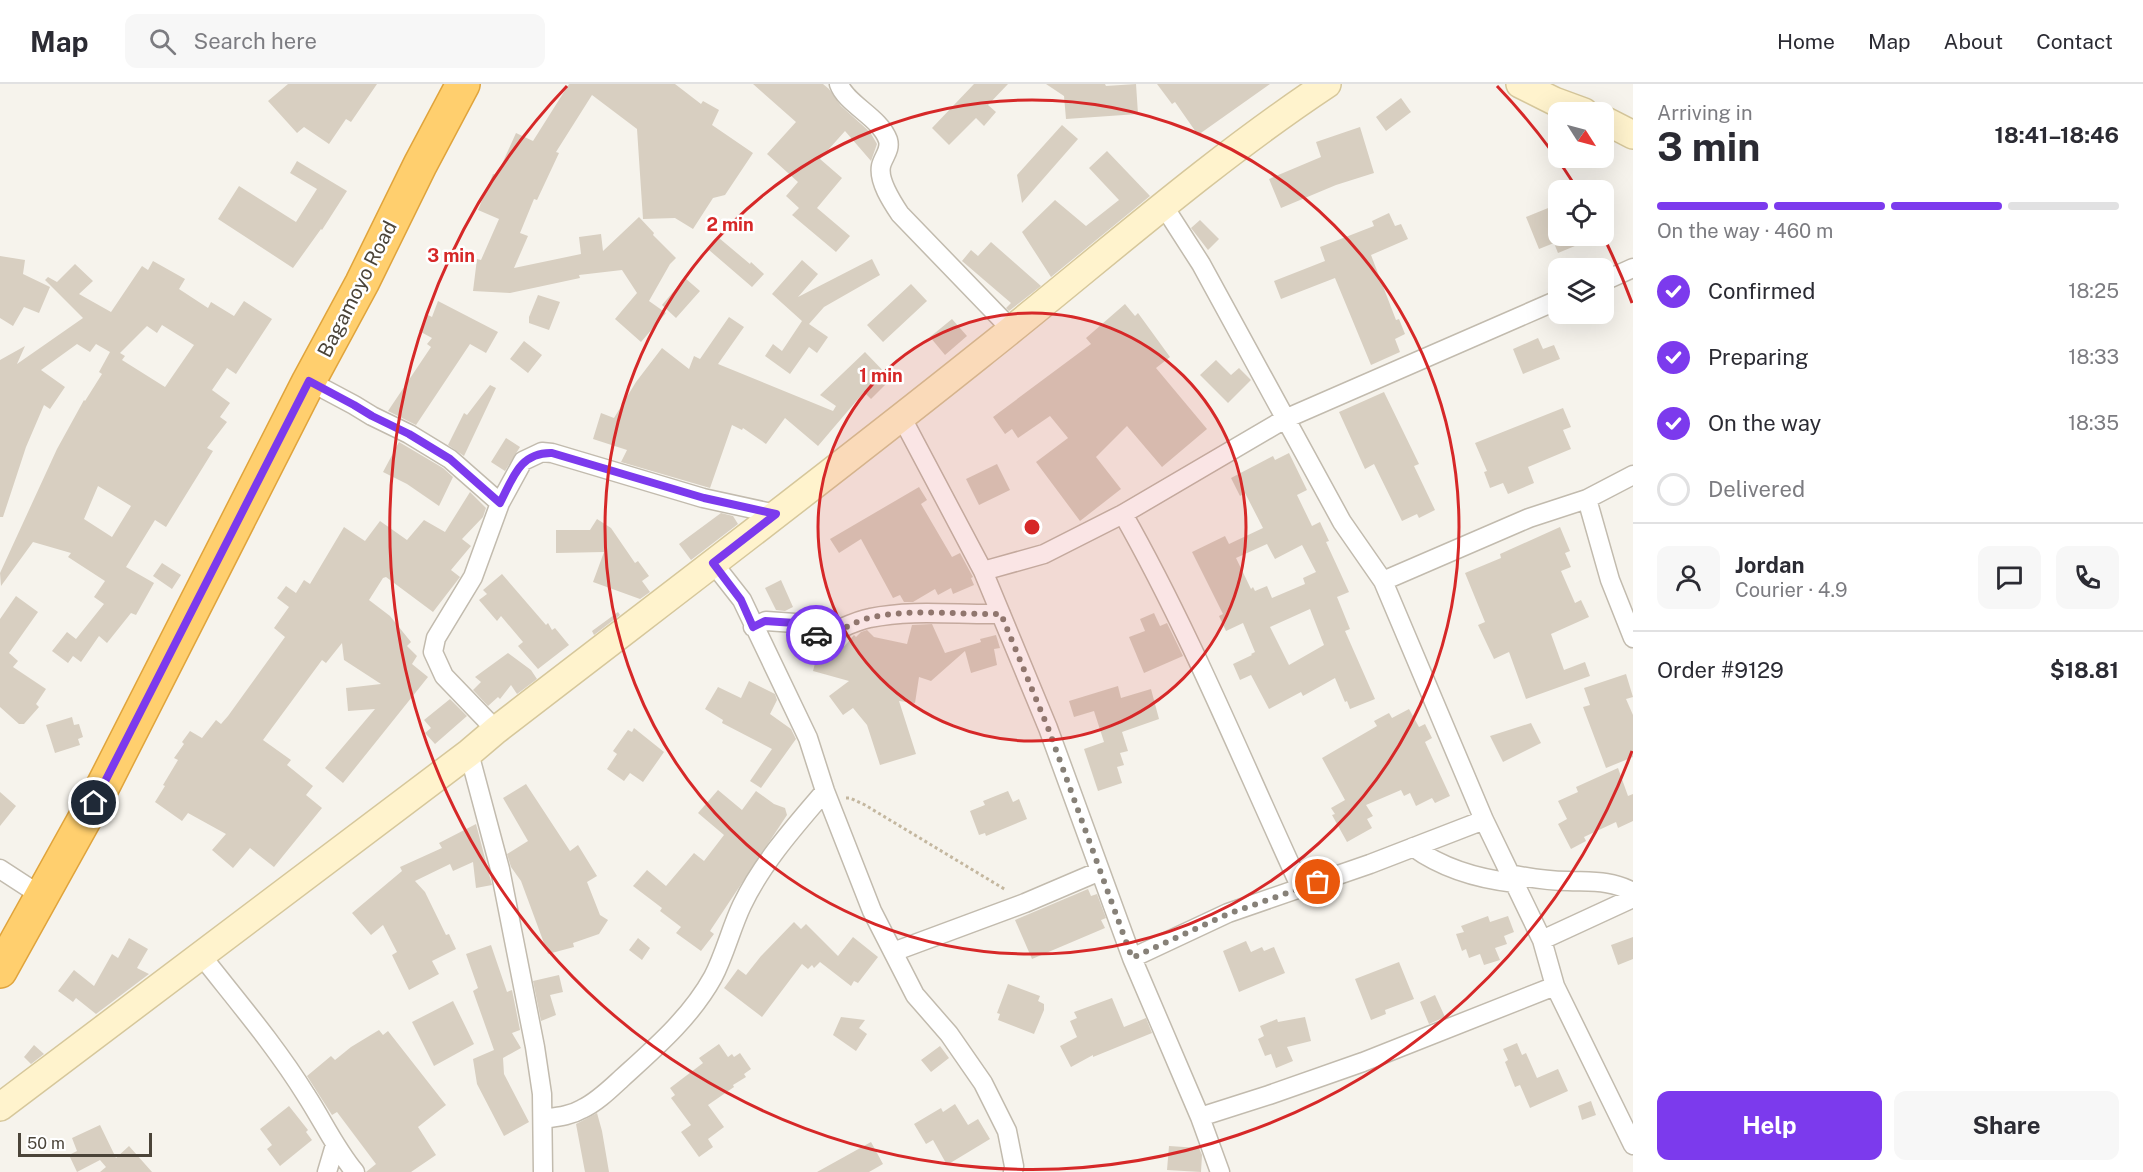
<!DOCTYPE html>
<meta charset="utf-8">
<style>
body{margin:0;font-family:"Public Sans",sans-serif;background:#f7f7f7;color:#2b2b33;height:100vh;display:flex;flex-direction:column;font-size:22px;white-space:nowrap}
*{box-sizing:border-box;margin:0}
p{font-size:20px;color:#7c7c81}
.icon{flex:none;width:33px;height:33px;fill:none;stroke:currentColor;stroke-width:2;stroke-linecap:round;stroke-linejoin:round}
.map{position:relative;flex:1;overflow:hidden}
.side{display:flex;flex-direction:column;background:#fff;width:510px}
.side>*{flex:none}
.needle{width:39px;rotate:126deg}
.buttons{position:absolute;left:1548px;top:18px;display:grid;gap:12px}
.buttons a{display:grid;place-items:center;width:66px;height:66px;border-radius:12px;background:#fff;box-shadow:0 6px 24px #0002;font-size:30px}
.scale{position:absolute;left:18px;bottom:15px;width:134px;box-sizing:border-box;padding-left:6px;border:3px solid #4b4439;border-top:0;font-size:16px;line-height:21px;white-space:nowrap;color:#4b4439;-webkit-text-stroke:4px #fff;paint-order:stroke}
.pin{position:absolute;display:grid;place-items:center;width:51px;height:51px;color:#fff;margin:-26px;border:3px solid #fff;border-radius:50%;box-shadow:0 2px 6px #0007}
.courier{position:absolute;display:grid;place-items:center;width:60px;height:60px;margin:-30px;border:4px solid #7c3aed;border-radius:50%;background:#fff;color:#222;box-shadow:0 2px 8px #0007}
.headline em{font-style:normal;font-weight:700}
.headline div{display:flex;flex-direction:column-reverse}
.headline{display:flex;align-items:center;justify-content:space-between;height:102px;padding:0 24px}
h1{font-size:39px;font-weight:700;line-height:45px}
.bar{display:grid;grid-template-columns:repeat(4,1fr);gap:9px 6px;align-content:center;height:72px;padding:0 24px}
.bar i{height:8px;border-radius:4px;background:#e1e1e2}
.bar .active{background:#7c3aed}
.bar p{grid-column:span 4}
.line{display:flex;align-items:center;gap:15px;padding:0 24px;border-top:2px solid #e1e1e2}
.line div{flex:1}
.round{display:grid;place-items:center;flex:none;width:63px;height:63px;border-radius:12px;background:#f7f7f7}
ol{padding:0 24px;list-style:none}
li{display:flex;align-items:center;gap:18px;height:66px}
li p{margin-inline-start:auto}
li .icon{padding:6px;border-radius:50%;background:#7c3aed;color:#fff;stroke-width:4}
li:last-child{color:#7c7c81}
li i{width:33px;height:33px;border:3px solid #e1e1e2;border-radius:50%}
.primary-button{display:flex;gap:12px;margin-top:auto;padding:12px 24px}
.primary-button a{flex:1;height:69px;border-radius:12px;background:#7c3aed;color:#fff;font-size:24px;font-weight:700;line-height:69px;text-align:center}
.primary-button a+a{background:#f7f7f7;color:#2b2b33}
header{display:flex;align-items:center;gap:36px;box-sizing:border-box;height:84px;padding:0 30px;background:#fff;border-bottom:2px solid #e1e1e2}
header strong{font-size:28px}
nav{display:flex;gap:33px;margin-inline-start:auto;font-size:21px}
.search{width:420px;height:54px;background:#f7f7f7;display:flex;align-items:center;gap:15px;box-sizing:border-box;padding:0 21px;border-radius:12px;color:#7c7c81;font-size:22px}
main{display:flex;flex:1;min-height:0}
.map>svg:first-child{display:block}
.building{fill:#d8cfc1;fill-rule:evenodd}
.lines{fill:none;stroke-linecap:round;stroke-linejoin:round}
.street-casing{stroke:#c2bbae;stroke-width:21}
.secondary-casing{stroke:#d6c79b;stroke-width:30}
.highway-casing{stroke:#e0a43c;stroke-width:36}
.path{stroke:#c4b79f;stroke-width:3;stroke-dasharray:3 3;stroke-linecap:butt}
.street{stroke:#fff;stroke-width:18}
.secondary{stroke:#fff3cd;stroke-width:27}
.highway{stroke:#ffcf6e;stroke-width:33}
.done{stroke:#878178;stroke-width:6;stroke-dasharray:0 10.8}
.route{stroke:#7c3aed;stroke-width:8}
.ring{fill:none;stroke:#d62828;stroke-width:3}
.labels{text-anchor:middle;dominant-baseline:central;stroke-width:5;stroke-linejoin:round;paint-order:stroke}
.street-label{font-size:20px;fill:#4b4439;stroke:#fff}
.centre{fill:#d62828;stroke:#fff;stroke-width:3}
.ring-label{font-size:18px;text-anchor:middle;font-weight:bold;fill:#d62828;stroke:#fff;stroke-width:5;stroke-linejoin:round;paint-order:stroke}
</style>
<header>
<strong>Map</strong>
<div class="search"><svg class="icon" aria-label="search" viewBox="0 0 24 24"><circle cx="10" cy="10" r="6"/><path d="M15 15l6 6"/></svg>Search here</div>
<nav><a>Home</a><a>Map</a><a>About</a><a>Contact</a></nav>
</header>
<main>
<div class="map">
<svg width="1633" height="1088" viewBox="0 0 1633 1088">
<rect width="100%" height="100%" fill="#f6f3ec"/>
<!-- building -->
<path class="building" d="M288,0H377L351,38L346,35L329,60L304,43L297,49L268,17Z
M569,0H675L701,20L703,17L719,26L712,41L753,69L725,111L713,114L693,145L675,134L643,135L637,45L592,11L556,68L559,69L537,116L534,115L520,149L528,152L514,184L581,170L579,153L601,150L603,167L639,133L654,149L653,151L676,174L670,180L649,217L666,229L641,258L615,235L637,209L622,186L579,191L580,194L510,209L473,207L477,175L481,176L499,135L478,126L493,90L497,91L516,49L533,57Z
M753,0H823L829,5L841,22L870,48L877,60L871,77L845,47L820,75L842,94L817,124L850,152L836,168L792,131L799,124L786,112L798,98L767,70L796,38Z
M974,0H1008L988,21L996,28L984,42L976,34L949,61L932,44Z
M1046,0H1105L1106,2L1136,0L1138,30L1066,35L1064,12Z
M1157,0H1270L1198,51L1175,18L1172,20Z
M1401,14L1411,28L1386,47L1376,33Z
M1062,41L1078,55L1022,119L1017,91Z
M1360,43L1374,89L1336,101L1281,124L1269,95L1321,73L1316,58Z
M1107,67L1150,112L1051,193L1022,148L1055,116L1086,142L1119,116L1089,84Z
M297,77L347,107L322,146L321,145L293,184L218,135L239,102L296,138L317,105L290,89Z
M1558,120V152H1599L1558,169L1554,159L1539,165L1526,133Z
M1389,129L1395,142L1401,140L1408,155L1371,171L1396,236L1399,235L1405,250L1395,255L1400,268L1371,281L1335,194L1281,215L1274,197L1325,177L1320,163L1374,142L1372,137Z
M1200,136L1219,155L1208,166L1191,144Z
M719,154L750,180L751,178L764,190L752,203L709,166Z
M991,158L1041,202L1009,227L1006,224L1011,219L962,177L971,166L978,172Z
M0,172L25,176L23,190L50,203L39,229L24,223L13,242L0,234Z
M872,175L880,191L824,223L809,240L828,253L817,269L809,263L790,290L765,272L773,260L782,267L802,237L772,210L802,176L818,190L798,213Z
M153,177L185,195L179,205L208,224L211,218L234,232L244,217L272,235L236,290L227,284L212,306L230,319L220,333L227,338L207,364L213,367L166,443L155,436L126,483L154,499L136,531L131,529L107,559L99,552L81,578L73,572L68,579L52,567L67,548L76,555L104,520L94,513L105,497L68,473L71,469L33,458L1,502L0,489L57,365L84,316L85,317L102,290L99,288L110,268L96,260L90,268L77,260L41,286L65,303L50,325L44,321L26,363L3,433H0V276L25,262L17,280L83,234L45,196L48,193L57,198L75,180L93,197L79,210L111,228L142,182L148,186ZM162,241L194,261L165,303L122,276L125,272L120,269L147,242L157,249ZM98,402L131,422L112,453L84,435Z
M685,194L700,207L676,234L662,221Z
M911,200L927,217L883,258L867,241Z
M538,211L560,218L549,246L529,239V233Z
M438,217L498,248L486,269L470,260L416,341L388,327L431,263L427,260L432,254L419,247L428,231L432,233Z
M1125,220L1135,232L1138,229L1170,273L1156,284L1207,345L1162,383L1127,342L1096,373L1121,405L1080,437L1036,378L1068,354L1050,332L1018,354L1012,345L1005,350L993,333L1091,260L1086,254Z
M729,233L744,243L718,280L833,327L836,322L820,311L865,268L891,295L871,315L864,308L818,362L785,334L766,360L743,344L742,346L732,341L710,404L621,378L627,366L593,355L601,329L614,334L636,298L662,264L689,285L694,272L700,275Z
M952,235L967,252L945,271L930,253Z
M1538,254L1543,265L1554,261L1560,275L1523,290L1513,265Z
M524,257L542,271L528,289L510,275Z
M1216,276L1231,291L1239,284L1251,296L1228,319L1200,291Z
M490,301L496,304L464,372L448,361L464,329L467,331Z
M1384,308L1419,380L1414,382L1435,426L1419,434L1417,430L1402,437L1374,380L1365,385L1339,328Z
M1563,324L1571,343L1563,346L1571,365L1528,383L1534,399L1508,410L1503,399L1490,404L1484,388L1487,387L1475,359Z
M506,354L520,363L505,387L491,378Z
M399,358L443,384L453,393L439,422L407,400L383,388Z
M1289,369L1307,406L1297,411L1312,442L1320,438L1329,457L1326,458L1349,508L1337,513L1350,545L1345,547L1375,615L1350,625L1347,617L1345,618L1335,594L1303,612L1301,608L1269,625L1251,591L1240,596L1233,580L1252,571L1251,570L1255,568L1243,539L1226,547L1219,532L1223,530L1192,468L1225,452L1229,460L1263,444L1245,409L1240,412L1231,394L1273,372L1275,376ZM1267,460L1275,475L1302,461L1316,488L1303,494L1305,500L1272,514L1267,502L1255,507L1253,503L1251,505L1236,474ZM1310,525L1324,561L1289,581L1270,543Z
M997,380L1010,406L979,421L966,395Z
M919,403L927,416L921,420L952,473L960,469L973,493L971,494L974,501L953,510L951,504L938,511L935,505L913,518H904L900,511L893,514L861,455L839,469L830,455Z
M470,408L486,424L483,433L462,455L471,462L451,486L460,493L433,528L386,493L383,494L369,516L390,532L411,558L407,562L417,572L412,580L428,593L343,699L325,684L375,625L348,627L346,604L381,600L344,576L342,559L326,579L322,576L263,656L291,676L287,681L313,702L306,711L322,724L274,783L250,764L233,784L212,766L226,750L188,729L182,737L155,718L165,702L163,701L178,676L174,674L184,660L182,658L190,647L202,654L216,636L221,640L228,632L285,553L274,544L289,523L277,514L286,502L296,509L304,496L310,500L344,443L365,457L380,437L407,456L424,436L445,448Z
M721,429L733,432L738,440L691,476L679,460Z
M597,435L611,444L635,479L638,477L649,492L642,497L650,508L640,515L593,498L604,468L556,469V446H590Z
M1560,443L1570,467L1565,469L1571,483L1561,487L1575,519L1581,516L1589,533L1551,550L1564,586L1585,578L1590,592L1526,615L1509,568L1494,575L1478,541L1485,538L1465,489L1501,474L1500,470Z
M162,479L181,491L172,505L153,492Z
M502,490L546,541L548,539L552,546L555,544L569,561L538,585L518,562L523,558L501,532L497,537L479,516L487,510L483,506Z
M781,496L793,523L785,527L776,526L765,504Z
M16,512L38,528L9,569L18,577L13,583L46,605L36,620L39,623L24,640H19L0,623V535Z
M618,528L620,531L594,551L592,547Z
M1154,529L1160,542L1167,539L1183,572L1144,589L1129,553L1145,547L1140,535Z
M932,540L945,569L981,558L980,555L996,551L1000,564L994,565L997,581L971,589L965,567L931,597L919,593L915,619L899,617L916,670L880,681L867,641L853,624L843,631L829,612L849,597L813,587L816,575L841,566L854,551L856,553L861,548L867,546L874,553L907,560L912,541Z
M508,569L531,586L537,595L517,610L511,601L500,615L498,613L488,622L473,606L481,598L475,593Z
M1626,590L1633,613L1626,615L1633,631V673L1606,684L1583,623L1590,621L1584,604Z
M749,597L775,610L777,616L770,630L791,645L796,655L761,704L750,697L772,665L722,639L723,636L705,625L718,603L741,614Z
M1118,602L1121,614L1151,605L1159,635L1122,648L1128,667L1120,669L1124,681L1117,683L1122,699L1098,707L1084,665L1104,658L1094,627L1074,633L1069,617Z
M450,615L467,632L435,660L425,649L431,644L424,636Z
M1409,625L1419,643L1425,640L1432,654L1425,658L1450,712L1435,719L1432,714L1416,722L1410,709L1404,712L1401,706L1366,721L1373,732L1367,735L1372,744L1347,758L1332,731L1335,730L1331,724L1345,716L1322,674L1377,642L1374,637L1389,629L1392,634Z
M72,633L74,641L79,640L83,653L78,655L80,661L55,669L46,641Z
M1531,639L1541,659L1503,678L1490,652Z
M634,644L664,668L643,698L630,689L624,697L607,685L617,670L613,667L628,646L632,648Z
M1618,684L1628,712L1633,710V737L1618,744L1616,738L1584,753L1586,757L1571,765L1558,740L1567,735L1558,717L1578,708L1576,703Z
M526,700L570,767L578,761L597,792L587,798L600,831L608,836L599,850L573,859L574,863L548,870L521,797L511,783L507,770L528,757L503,714Z
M718,706L742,726L756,707L774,720L785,724L787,731L710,847L714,850L701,867L676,849L681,843L660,827L662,824L633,802L647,786L666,802L694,769L704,777L724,751L698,729Z
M1008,707L1013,718L1019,715L1027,735L986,752L985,749L979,751L970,727L985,721L983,717Z
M0,708L16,722L0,742Z
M476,740L492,801L476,804L473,778L453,787L450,780L415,797L425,808L446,851L449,850L456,865L432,877L439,890L409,906L392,871L397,868L383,841L371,851L352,829L402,787L400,783L442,764L439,759Z
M1088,805L1091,812L1097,810L1106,834L1101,836L1105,844L1032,875L1015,836Z
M1488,832L1490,838L1508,832L1514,848L1504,852L1507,860L1495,864L1500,876L1484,881L1480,870L1469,874L1466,865L1462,867L1456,850L1464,848L1461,842Z
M794,838L801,845L806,840L838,872L853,853L878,873L858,899L854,897L851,902L820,878L814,884L812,881L808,885L802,880L762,933L724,904L738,885L746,891L761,872Z
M1633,853V875L1618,881L1611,861Z
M129,854L148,865L137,884L149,890L96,930L76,914L73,918L58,907L74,886L94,902L112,870L118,874Z
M638,854L650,864L642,876L629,866Z
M1246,857L1251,868L1262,863L1264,867L1274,863L1285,889L1239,908L1223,867Z
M491,861L507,908L512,906L520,946L512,949L521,964L503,974L504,990L529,1038L504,1052L477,1000L473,975L494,966L473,907L478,904L466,870Z
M1399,878L1414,915L1385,926L1386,930L1371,936L1355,895Z
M559,891L563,908L550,911L556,931L541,937L533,897Z
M1008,900L1040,912L1038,917L1044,920V926L1034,950L998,936L1000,930L997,929Z
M1435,911L1445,933L1429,940L1420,918Z
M1112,914L1124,943L1146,934L1152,949L1093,973V971L1071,983L1060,962L1077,953L1070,937L1077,934L1074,928Z
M453,917L474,960L434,982L412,938Z
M841,933L865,936L859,944L867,950L856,967L833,951Z
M1305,933L1311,957L1287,963L1293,977L1276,984L1271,970L1265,972L1258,955L1264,952L1260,942L1277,935L1278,938Z
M379,946L383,951L388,947L446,1021L418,1043L436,1071L411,1088H366L376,1080L337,1028L332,1031L307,992L331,972L335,976L351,963Z
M1517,959L1522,971L1526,969L1537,994L1558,985L1568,1007L1530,1024L1520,1001L1515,1003L1505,978L1508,976L1503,965Z
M719,960L728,973L732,970L734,973L740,969L751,985L744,990L746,993L733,1001L734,1003L708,1021L724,1043L708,1055L713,1063L699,1073L681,1048L691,1041L671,1014L675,1011L670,1004L703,979L699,974Z
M34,961L44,970L31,980L24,973Z
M940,962L949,974L931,988L921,976Z
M1591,1017L1596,1031L1582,1036L1578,1022Z
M955,1020L968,1041L978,1035L990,1055L947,1081L933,1056L926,1060L914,1040L941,1024L943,1028Z
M289,1022L308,1046L306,1048L312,1056L280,1082L267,1065L272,1061L260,1045Z
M597,1029L602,1047L609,1088H585L576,1040Z
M100,1041L116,1074L129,1062L152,1088H100L106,1083L100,1076L77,1088L69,1071L77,1067L72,1054Z
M871,1058L883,1080L869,1088H817Z
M1169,1062L1199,1064L1202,1071L1201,1088L1167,1086Z"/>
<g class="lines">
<defs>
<path id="street" d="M839,0C846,20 880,33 888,56C891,66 883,73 881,82C878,97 892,118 900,130L1012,246
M1163,121L1201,180L1342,438L1383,497L1484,736L1542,856L1555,902L1633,1061
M1604,197L1633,184
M309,297L354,321L372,332L409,350L450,375L500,419
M902,334L983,487L1048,644L1132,874L1200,1033L1220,1088
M1587,415L1610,496L1633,554
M1123,430C1191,550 1243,679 1301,804
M713,479L742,516L808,654L825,707L872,827L915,911L949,950L983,999L1007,1047L1014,1082L1013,1088
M983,487L1044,470L1123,430L1285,335L1558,216
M1383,497L1529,434L1587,415L1633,391
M753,543L766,537L795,539L822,552C838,547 853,537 870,534C913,525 957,531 1001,530
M496,646L444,592L433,568L436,554L473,493L500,419L523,377L542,368L552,369L703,414L776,430
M469,669L500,785L535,963L542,1010L543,1088
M1413,763C1442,784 1479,795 1515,799
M0,785L43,813
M1510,790C1529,794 1548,797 1568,797C1592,798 1611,796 1633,808
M1542,856L1633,814
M893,868L1025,819L1100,787
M201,871C237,917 275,961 306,1011C323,1037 335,1064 355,1088
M1132,874L1228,829L1370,780L1484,736
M1200,1033L1269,1011L1363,978L1555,902
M543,1035C557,1033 570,1032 582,1025C597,1018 610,1005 622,994C655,964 691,933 713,893C725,870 731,844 742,821C762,779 795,742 825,707
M327,1088L335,1061"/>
<path id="secondary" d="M1520,0L1554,17L1584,28
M1604,36L1633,51
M0,1023L469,669L496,646C658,521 821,398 981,270C1096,179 1205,81 1327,0"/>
<path id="highway" d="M0,887L104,700L309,297L362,199L420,81L463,0"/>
</defs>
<!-- street casing -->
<use href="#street" class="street-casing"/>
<!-- secondary casing -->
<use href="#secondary" class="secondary-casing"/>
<!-- highway casing -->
<use href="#highway" class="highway-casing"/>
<!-- path -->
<path class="path" d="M846,714H850L865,721L1006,806"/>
<!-- street -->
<use href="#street" class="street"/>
<!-- secondary -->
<use href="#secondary" class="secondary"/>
<!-- highway -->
<use href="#highway" class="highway"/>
</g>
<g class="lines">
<!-- done -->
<path class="done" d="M816,551C833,554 853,537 869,534C912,524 957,531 1001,530L1048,644L1132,874L1228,830L1318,798"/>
<!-- route -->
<path class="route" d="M94,719L309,297L354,321L372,332L409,350L450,375L500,419C513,394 520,368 552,369L704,414L776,430L713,479L741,516L753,543L765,537L795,539L816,551"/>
</g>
<!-- distance rings -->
<circle cx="1032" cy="443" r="214" fill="#d62828" fill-opacity=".12"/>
<g class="ring">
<circle cx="1032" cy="443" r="214"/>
<circle cx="1032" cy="443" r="427"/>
<path d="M1632 667A641 641 0 1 1 567 2M1497 2A641 641 0 0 1 1576 103M1603 152A641 641 0 0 1 1632 219"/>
</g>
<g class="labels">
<!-- street labels -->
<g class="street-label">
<text transform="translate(357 205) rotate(-63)">Bagamoyo Road</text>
</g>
</g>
<circle cx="1032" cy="443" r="9" class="centre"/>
<g class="ring-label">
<text x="730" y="147">2 min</text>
<text x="451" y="178">3 min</text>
<text x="881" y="298">1 min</text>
</g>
</svg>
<div class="buttons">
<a><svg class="needle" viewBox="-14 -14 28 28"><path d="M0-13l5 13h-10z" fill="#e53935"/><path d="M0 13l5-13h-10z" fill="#7c7c81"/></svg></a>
<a><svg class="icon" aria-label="locate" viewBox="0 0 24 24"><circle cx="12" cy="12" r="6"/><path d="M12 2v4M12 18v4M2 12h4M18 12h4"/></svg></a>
<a><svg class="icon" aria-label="layers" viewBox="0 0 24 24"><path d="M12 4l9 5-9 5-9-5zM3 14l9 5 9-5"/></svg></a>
</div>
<div class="scale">50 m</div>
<div class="pin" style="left:1318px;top:798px;background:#ea580c"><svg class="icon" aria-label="bag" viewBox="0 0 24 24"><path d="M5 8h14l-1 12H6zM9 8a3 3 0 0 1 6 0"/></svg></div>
<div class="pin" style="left:94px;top:719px;background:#1f2937"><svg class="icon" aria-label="home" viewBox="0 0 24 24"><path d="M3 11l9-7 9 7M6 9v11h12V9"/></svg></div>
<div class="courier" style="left:816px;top:551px"><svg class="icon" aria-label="car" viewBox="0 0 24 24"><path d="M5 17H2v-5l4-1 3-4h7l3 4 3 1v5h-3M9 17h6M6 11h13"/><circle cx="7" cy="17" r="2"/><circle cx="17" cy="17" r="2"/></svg></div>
</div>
<section class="side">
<div class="headline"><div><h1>3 min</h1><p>Arriving in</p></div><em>18:41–18:46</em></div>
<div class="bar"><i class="active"></i><i class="active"></i><i class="active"></i><i></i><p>On the way · 460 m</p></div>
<ol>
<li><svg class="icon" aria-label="check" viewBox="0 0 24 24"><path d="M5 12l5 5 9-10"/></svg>Confirmed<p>18:25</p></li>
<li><svg class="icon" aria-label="check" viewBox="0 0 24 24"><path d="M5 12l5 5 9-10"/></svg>Preparing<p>18:33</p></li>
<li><svg class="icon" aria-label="check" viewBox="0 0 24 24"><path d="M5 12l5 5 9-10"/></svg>On the way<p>18:35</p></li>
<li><i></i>Delivered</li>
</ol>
<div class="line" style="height:108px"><a class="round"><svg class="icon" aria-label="person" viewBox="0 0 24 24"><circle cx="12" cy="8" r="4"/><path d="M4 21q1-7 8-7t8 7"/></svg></a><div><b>Jordan</b><p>Courier · 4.9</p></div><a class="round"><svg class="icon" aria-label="chat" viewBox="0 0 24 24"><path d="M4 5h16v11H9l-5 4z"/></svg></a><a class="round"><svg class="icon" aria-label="phone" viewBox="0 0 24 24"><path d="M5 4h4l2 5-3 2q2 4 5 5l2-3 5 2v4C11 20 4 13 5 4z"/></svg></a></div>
<div class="line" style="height:78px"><div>Order #9129</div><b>$18.81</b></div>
<div class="primary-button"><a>Help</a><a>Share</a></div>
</section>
</main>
